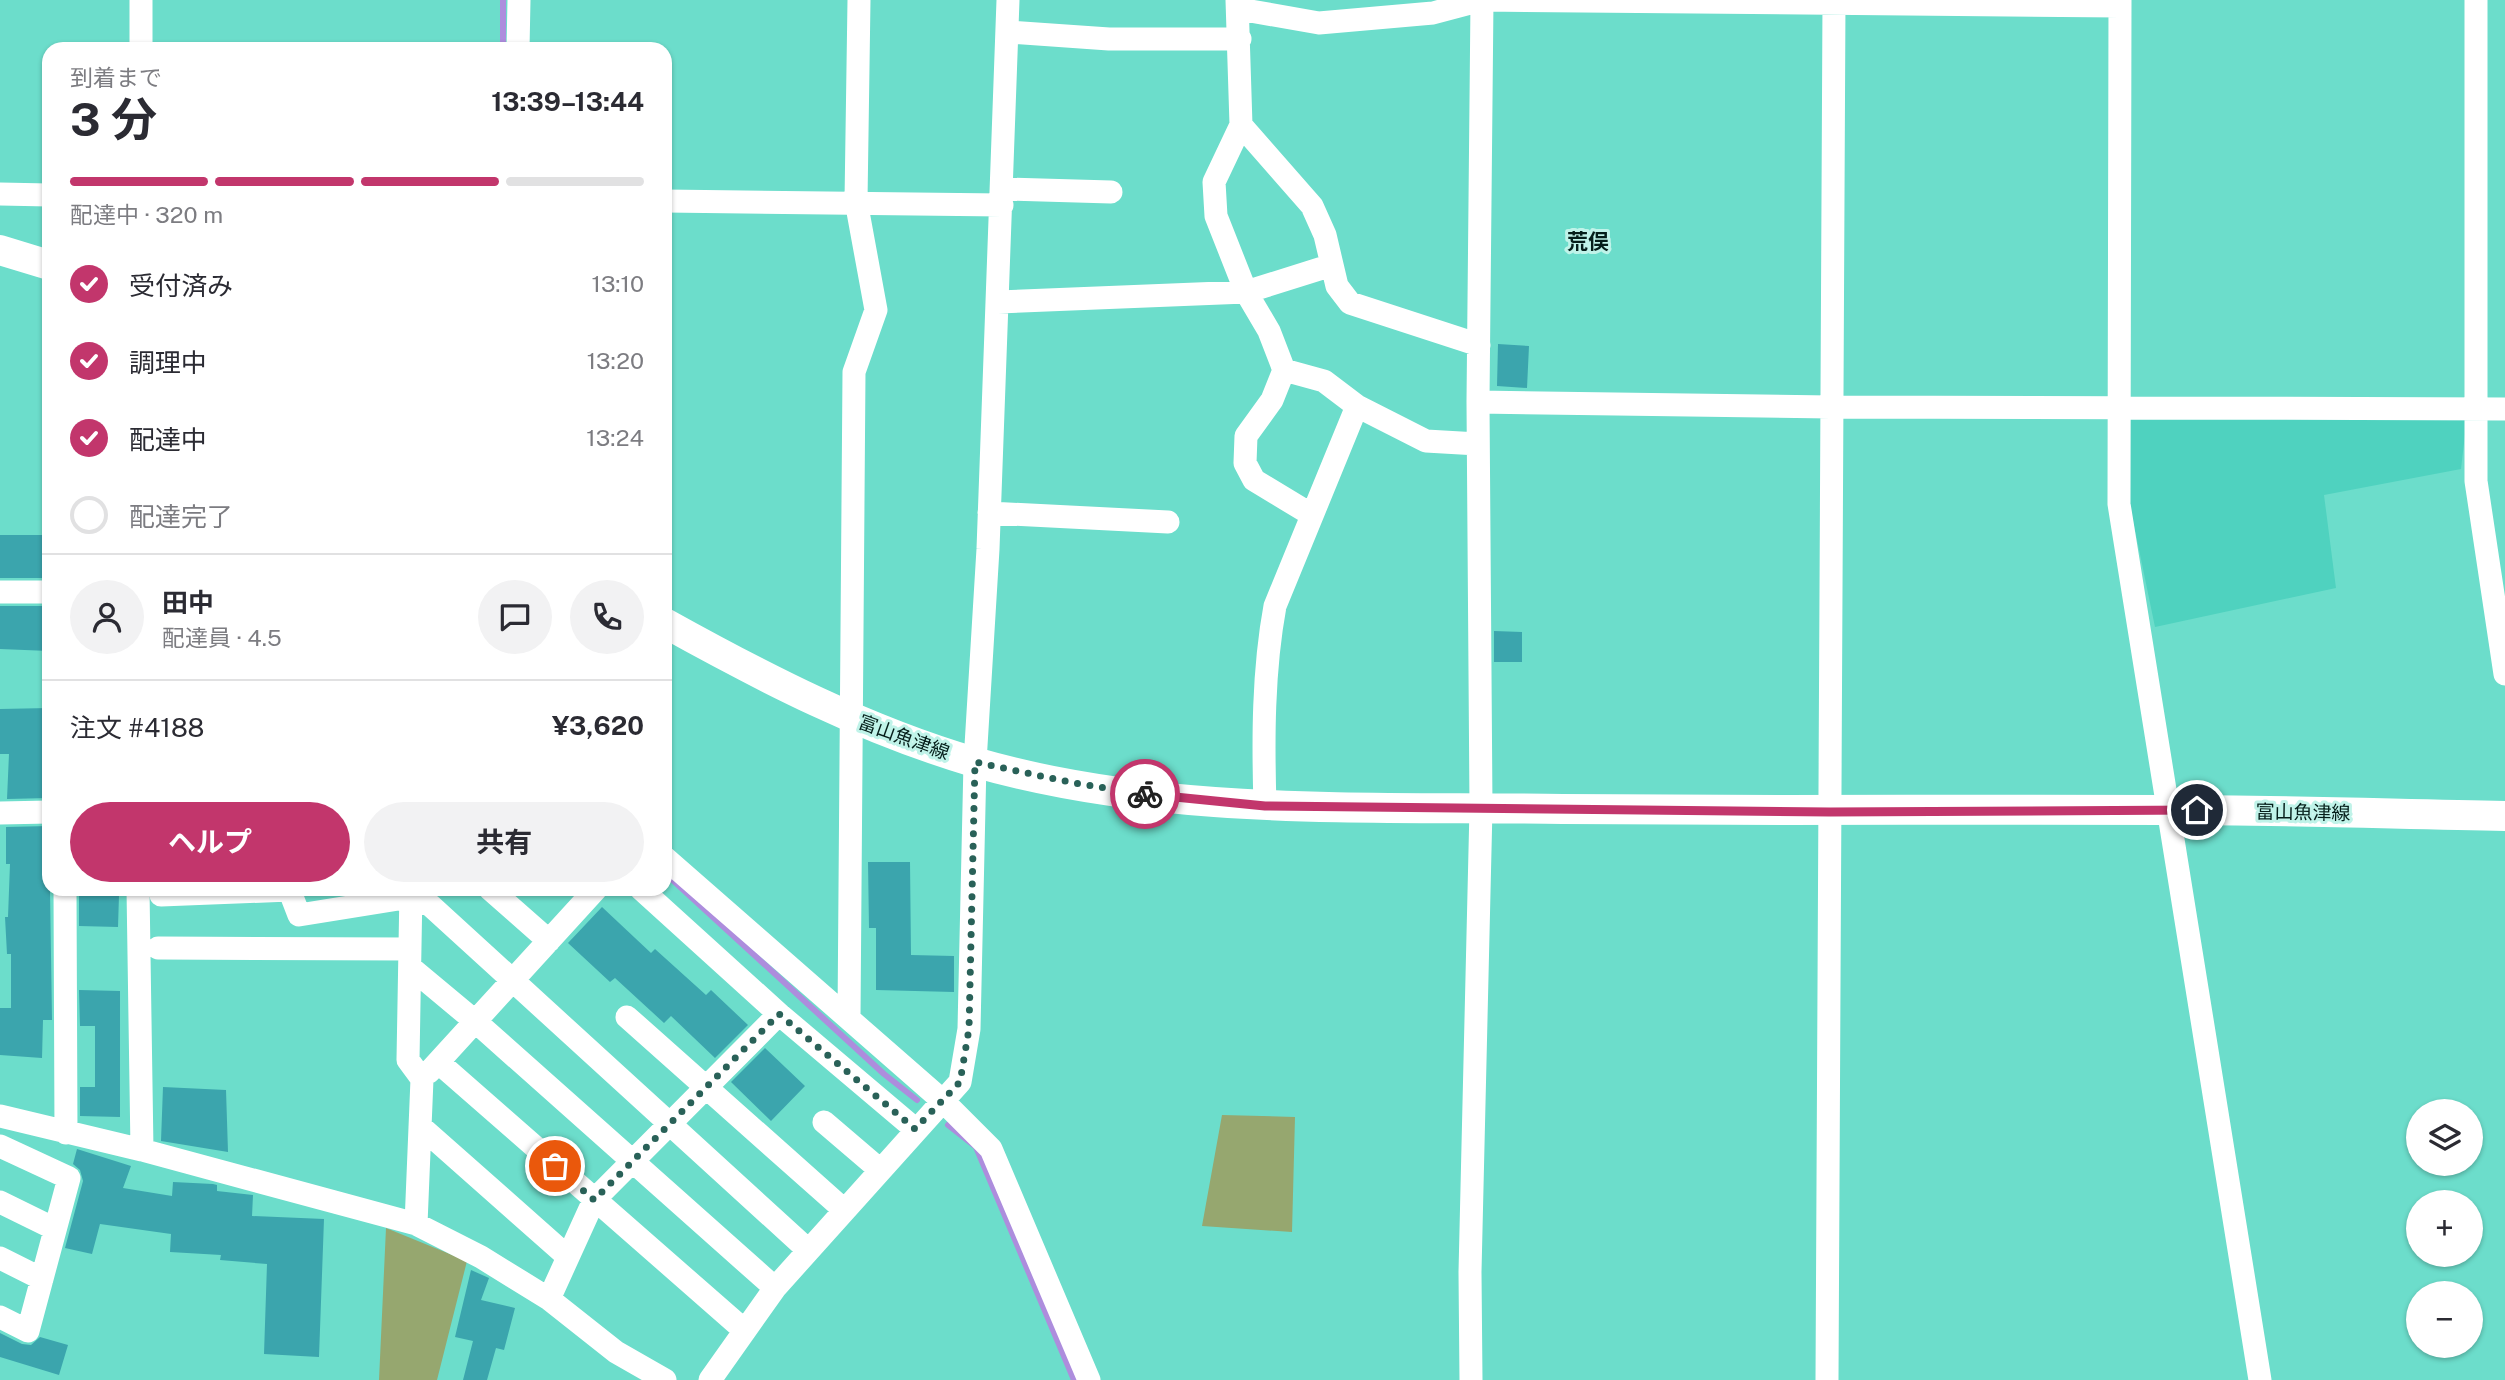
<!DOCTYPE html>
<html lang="ja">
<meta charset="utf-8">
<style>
body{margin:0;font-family:"Public Sans","Noto Sans JP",sans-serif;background:#f2f2f3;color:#2b2b33;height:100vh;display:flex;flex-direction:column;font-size:26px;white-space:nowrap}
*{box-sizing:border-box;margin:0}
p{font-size:23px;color:#7c7c81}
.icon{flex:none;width:38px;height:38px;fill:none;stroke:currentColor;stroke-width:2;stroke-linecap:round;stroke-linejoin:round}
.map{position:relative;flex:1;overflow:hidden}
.panel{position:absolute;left:42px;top:42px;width:630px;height:854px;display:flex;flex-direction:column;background:#fff;border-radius:21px;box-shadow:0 2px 5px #0004}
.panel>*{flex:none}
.tools{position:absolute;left:2406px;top:1099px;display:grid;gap:14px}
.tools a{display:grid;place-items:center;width:77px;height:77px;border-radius:50%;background:#fff;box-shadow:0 2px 5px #0004;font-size:35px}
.pin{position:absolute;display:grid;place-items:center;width:60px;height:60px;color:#fff;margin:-30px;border:4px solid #fff;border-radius:50%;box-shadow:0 2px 7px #0007}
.courier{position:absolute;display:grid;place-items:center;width:70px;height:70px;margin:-35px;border:5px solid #c2366c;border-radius:50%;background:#fff;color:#222;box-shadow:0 2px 9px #0007}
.overview em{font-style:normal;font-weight:700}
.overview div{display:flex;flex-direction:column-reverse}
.overview{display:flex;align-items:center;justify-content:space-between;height:119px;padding:0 28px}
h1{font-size:46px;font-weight:700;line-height:52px}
.bar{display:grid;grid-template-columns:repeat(4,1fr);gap:10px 7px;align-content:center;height:84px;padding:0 28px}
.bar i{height:9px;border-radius:5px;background:#e1e1e2}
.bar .on{background:#c2366c}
.bar p{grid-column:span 4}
.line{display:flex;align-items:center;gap:18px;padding:0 28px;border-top:2px solid #e1e1e2}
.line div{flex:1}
.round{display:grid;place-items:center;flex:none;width:74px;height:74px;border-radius:37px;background:#f2f2f3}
ol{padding:0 28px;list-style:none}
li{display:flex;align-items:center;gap:21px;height:77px}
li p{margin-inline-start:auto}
li .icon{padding:7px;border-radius:50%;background:#c2366c;color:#fff;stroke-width:4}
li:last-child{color:#7c7c81}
li i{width:38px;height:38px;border:4px solid #e1e1e2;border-radius:50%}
.action{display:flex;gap:14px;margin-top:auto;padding:14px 28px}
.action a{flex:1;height:80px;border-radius:42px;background:#c2366c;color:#fff;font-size:28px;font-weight:700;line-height:80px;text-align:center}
.action a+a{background:#f2f2f3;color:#2b2b33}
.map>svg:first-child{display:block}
.built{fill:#4fd2bf}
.green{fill:#96a76f}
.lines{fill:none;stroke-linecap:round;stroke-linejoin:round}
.stream{stroke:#ad8ddd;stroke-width:6}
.building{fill:#3ba5ad}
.minor{stroke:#fff;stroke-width:23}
.major{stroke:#fff;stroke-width:30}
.done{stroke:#296158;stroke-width:7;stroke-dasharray:0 12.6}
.route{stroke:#c2366c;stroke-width:9}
.labels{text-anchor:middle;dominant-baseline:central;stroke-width:6;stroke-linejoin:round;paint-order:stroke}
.street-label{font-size:19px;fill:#051e1a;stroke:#c0f3e9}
.neighbourhood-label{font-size:21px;font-weight:bold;fill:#051e1a;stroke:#c0f3e9}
</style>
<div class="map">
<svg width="2505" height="1380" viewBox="0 0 2505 1380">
<rect width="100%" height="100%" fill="#6cddcb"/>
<!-- built -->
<path class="built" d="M2467,417L2461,469L2324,495L2336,588L2155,627L2129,501L2130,418Z"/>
<!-- green -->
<path class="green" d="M1222,1115L1295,1117L1292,1232L1202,1226Z
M386,1228L467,1261L437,1380H379Z"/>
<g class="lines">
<!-- stream -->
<path class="stream" d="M503,0V49
M665,873L884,1074L917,1100
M948,1125L976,1147L1074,1380"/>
</g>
<!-- building -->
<path class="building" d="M1498,344L1529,346L1527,388L1497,386Z
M0,535H49V578H0Z
M0,606H49V651L0,649Z
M1494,631L1522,632V662H1494Z
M49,708V798L7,799L9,754H0V709Z
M49,826L52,1020H43L42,1058L0,1055V1008H11V954H7L5,917H8L10,864H6V827Z
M868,862H910L911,955L954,956V992L876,990V928H869Z
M79,893L119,895L118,927L79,926Z
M602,907L651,953L655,949L706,995L711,990L748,1025L715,1058L671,1016L664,1023L615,978L610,982L568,943Z
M79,990L120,991V1117L80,1116V1087H95V1026H80Z
M765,1048L805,1086L771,1121L731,1082Z
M163,1087L226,1090L228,1152L161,1141Z
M77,1149L131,1166L123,1188L172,1196L173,1182L213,1184L217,1185V1191L253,1195L252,1216L324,1219L319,1357L264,1354L267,1264L220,1260L221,1255L170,1252L171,1234L100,1224L92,1254L65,1248L83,1181L80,1170L73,1164Z
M471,1270L489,1278L481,1300L515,1308L504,1350L496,1348L487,1380H463L473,1341L455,1337Z
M0,1333L22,1344L31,1345L40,1337L68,1345L59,1375L0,1357Z"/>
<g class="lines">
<!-- minor -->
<path class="minor" d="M1237,0L1241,125L1312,206L1325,235L1337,286L1350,303L1479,345
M2120,0L2119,504L2260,1380
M2476,0V481L2505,674
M1239,9L1319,23L1433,13L1482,0L2120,6
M1008,32L1109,39H1240
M141,49V0
M518,49L519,0
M1241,125L1214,182L1216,216L1246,292L1269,331L1284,370L1324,381L1357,406L1426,441L1478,444
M1003,189L1111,192
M0,194L49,195
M665,201L1002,205
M998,302L1246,292L1332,265
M1284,370L1272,400L1246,436L1245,463L1254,480L1312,515
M1478,402L1831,407L2505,409
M989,513L1168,522
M0,592H49
M1265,806C1263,740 1263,671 1275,606L1357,406
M0,813L49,812
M665,858L944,1102L991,1149L1089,1380
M65,889L66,1133
M138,889L142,1150
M289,889L299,915L411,897L430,905L808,1250
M411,889L408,1060L422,1079L416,1224
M490,889L549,941
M641,889L779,1014L915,1129
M161,895L290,890
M158,948L410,949
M410,967L476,1022L775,1288
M627,1017L843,1209
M849,1018L854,372L876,310L856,201L859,0
M438,1062L744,1330
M429,1072L596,889
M0,1116L142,1150L416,1224L481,1257L549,1299L616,1352L665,1380
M824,1122L879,1169
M420,1126L568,1257
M0,1146L69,1178L28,1331L0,1317
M0,1202L55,1229
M0,1258L42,1279
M549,1299L594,1200L779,1014
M710,1380L775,1288L960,1082L969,1029L975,762L988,549L1008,0
M1471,1380L1470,1272L1481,808L1478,402L1482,0
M1827,1380L1834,0"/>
<!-- major -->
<path class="major" d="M0,250L49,265
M665,623C764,678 865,730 974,762C1164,817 1368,806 1563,809C1764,811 1965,809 2166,810C2279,810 2392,814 2505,816"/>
</g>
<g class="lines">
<!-- done -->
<path class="done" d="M555,1166L594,1200L779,1014L915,1129L960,1082L969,1029L975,762L1074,783L1145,794"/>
<!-- route -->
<path class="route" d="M1145,794L1265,806L1830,812L2197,810"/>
</g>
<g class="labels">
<!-- street labels -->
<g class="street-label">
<text transform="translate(904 737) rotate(20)">富山魚津線</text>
<text transform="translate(2303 812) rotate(1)">富山魚津線</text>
</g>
<!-- neighbourhood labels -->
<g class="neighbourhood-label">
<text x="1588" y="241">荒俣</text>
</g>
</g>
</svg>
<div class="tools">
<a><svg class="icon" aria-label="layers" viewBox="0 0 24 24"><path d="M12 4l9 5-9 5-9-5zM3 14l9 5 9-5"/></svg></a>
<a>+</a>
<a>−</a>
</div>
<div class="pin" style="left:555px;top:1166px;background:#ea580c"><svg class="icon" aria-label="bag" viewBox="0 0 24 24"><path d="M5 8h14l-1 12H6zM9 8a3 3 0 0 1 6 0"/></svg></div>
<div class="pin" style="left:2197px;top:810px;background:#1f2937"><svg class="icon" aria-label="home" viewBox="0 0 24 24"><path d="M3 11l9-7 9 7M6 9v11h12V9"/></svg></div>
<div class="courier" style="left:1145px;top:794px"><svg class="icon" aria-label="bike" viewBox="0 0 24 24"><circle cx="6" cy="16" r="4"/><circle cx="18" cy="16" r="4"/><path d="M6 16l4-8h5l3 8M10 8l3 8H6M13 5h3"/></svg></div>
<section class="panel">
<div class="overview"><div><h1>3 分</h1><p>到着まで</p></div><em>13:39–13:44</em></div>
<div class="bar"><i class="on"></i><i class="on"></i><i class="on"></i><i></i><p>配達中 · 320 m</p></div>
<ol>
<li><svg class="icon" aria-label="check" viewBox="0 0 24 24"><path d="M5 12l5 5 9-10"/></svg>受付済み<p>13:10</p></li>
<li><svg class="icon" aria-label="check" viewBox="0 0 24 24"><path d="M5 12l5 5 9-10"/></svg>調理中<p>13:20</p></li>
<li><svg class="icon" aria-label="check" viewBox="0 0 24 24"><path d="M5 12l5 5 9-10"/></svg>配達中<p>13:24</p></li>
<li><i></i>配達完了</li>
</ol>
<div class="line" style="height:126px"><a class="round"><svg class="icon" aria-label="person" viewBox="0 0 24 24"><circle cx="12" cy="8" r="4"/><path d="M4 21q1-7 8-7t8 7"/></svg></a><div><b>田中</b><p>配達員 · 4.5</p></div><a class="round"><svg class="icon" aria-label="chat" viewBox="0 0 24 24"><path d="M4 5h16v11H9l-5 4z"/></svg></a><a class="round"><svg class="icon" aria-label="phone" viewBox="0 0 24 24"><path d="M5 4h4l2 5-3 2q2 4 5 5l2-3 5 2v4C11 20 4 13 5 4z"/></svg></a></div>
<div class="line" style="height:91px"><div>注文 #4188</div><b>¥3,620</b></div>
<div class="action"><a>ヘルプ</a><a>共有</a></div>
</section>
</div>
